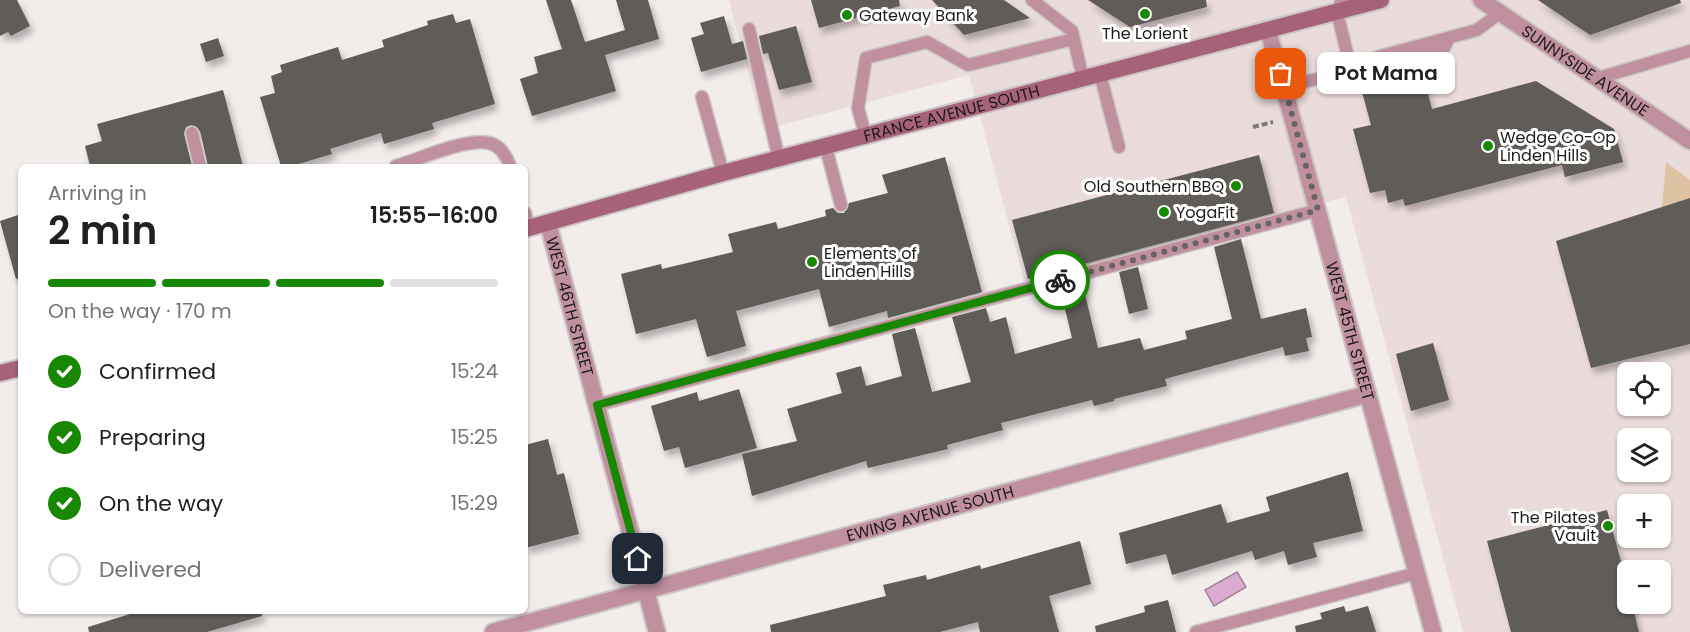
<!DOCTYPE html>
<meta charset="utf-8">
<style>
body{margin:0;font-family:Poppins,sans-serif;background:#f6f6f6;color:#202124;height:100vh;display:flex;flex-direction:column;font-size:22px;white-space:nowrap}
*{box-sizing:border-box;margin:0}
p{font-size:20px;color:#757577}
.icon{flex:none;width:33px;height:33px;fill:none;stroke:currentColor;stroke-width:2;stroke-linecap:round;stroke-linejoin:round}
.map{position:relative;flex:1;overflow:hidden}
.panel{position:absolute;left:18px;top:164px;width:510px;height:450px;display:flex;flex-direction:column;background:#fff;border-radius:9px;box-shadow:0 2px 4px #0004}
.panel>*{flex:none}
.fabs{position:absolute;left:1617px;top:362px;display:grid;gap:12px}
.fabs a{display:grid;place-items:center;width:54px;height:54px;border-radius:9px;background:#fff;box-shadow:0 2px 4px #0004;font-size:30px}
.pin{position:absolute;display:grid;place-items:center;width:51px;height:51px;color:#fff;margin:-26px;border-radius:12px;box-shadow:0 3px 9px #0006}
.courier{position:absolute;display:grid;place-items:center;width:60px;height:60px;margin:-30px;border:4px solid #188803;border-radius:50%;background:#fff;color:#222;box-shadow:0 2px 8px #0007}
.bubble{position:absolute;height:42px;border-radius:9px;background:#fff;box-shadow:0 2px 4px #0004;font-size:20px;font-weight:600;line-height:42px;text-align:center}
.head em{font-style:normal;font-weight:600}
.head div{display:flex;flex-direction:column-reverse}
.head{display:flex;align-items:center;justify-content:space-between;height:102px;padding:0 30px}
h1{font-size:39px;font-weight:600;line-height:45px}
.bar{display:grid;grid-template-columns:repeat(4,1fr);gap:9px 6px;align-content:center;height:72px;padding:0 30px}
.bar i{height:8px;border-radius:4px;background:#e0e0e0}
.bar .on{background:#188803}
.bar p{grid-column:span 4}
ol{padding:0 30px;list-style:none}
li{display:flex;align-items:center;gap:18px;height:66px}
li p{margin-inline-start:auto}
li .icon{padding:6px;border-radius:50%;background:#188803;color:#fff;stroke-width:4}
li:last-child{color:#757577}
li i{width:33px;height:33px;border:3px solid #e0e0e0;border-radius:50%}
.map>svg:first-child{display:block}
.built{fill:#eadcda;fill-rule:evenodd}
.green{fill:#dfc2a3}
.water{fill:#dcabd0;stroke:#a3809a;stroke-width:1.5}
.building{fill:#605b59;filter:url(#shadow)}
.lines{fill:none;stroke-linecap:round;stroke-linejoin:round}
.service-casing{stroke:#ccc6c6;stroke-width:15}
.minor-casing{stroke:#ccc6c6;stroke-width:20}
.tertiary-casing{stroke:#ccc6c6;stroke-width:20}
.secondary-casing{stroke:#ccc6c6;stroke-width:20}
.path{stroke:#7d7a79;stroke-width:4;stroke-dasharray:6 3;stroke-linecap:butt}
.service{stroke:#c0909f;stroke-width:12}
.minor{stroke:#c0909f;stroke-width:16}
.tertiary{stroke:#c0909f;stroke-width:16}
.secondary{stroke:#a66279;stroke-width:16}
.done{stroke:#686464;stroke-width:6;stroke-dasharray:0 10.8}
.route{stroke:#188803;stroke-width:8}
.poi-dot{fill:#188803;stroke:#fff;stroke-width:2}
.labels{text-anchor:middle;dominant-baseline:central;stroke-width:6;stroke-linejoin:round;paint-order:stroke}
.poi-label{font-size:16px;fill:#1d1b1b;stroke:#fff;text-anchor:start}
.street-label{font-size:16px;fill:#1d1b1b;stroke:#fff}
</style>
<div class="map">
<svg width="1690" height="632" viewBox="0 0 1690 632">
<defs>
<filter id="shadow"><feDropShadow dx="3.5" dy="6" stdDeviation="3" flood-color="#0004"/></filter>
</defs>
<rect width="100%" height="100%" fill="#f2eceb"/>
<!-- built -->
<path class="built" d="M729,0H1690V632H1463L1346,197L1024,281L969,75L763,130ZM1628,372H1660V405H1628ZM1628,438H1660V471H1628ZM1628,504H1660V537H1628ZM1628,570H1660V603H1628Z"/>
<!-- green -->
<path class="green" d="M1666,162L1690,180V198L1662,207Z"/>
<!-- water -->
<path class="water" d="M1237,572L1246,587L1214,606L1205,590Z"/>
<!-- building -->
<path class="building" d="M0,0H17L30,26L11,36L8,32L0,36Z
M546,0H571L585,42L625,30L616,0H648L659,39L605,55L616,91L532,116L520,79L538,73L534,57L562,49Z
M811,0H899L900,6L819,28Z
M932,0H1004L1030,18L964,35Z
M1088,0H1206L1207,7L1130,27Z
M1538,0H1680L1681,3L1590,35Z
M453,14L456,23L470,19L495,104L432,123L434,129L384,144L381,133L330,149L332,154L292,166H281L260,97L275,93L271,76L282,72L280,65L338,47L342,60L384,47L382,40L428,25L427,21Z
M724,16L732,44L743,41L747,59L701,72L691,38L704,34L700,23Z
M796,26L812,82L779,90L768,53L763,54L759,36Z
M218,38L224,56L206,62L200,44Z
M1420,62L1432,109L1536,81L1614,129L1623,162L1565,177L1562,165L1405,206L1403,199L1388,203L1385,190L1370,193L1353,129L1371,125L1361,88L1391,80L1389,70Z
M223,90L243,166H208L200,131L191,125L186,127L184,134L192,166H90L85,146L102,141L97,124Z
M1259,155L1274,213L1028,279L1012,220Z
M945,157L982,292L888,318L887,311L829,327L819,289L736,311L746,346L707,357L696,319L636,334L621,274L661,264L662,269L733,252L728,234L776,222L778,229L826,216L825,210L833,208L838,213H844L849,203L888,193L882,175Z
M1690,198V344L1591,368L1556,241Z
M21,214V278L16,279L0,221Z
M1241,239L1261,319L1306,308L1312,337L1306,338L1309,351L1285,356L1283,347L1165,379L1167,386L1114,399V401L1094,406L1092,400L1001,423L1003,430L947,445L948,449L868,468L866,461L752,496L742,454L797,441L787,409L842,393L836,373L861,366L866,386L902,376L892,334L915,328L932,392L971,382L952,317L986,308L990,322L1006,317L1015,354L1072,338L1060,288L1082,282L1098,348L1140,338L1144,350L1187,339L1185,331L1232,319L1214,247Z
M1138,267L1148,309L1129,314L1119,272Z
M1433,343L1449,400L1411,411L1396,354Z
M739,389L757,448L685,468L679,447L664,451L651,406L697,392L699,401Z
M548,439L557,475L564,473L579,534L525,548V445Z
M1348,472L1363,531L1313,543L1317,557L1288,565L1284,551L1255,560L1252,551L1172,575L1166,554L1126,564L1119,533L1221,504L1227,523L1270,511L1266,497Z
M1607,510L1628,587V603H1632L1639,632H1511L1487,541Z
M1080,541L1091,584L1049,596L1059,632H980L978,622L940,632H771L770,625L886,596L883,585L926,575L927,580L980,565L981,569Z
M1168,600L1176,632H1096L1095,626L1145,612L1144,606Z
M1344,606L1346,612L1368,606L1376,632H1296L1295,626L1322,619L1320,613Z
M143,610H261L262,616L207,632H89L88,627Z"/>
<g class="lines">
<defs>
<path id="service" d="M1032,0L1072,31L1083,79
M1342,0L1337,12L1351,69
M749,29L779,160
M1361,65L1377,57L1477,30L1500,13
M1100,74L1119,147
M1595,79L1690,51
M1284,87L1444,48L1449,38
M702,97L723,173
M192,133L200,166
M866,138L858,108L866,58L927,42L968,65L1074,39
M826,148L841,205
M396,166C420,159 465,138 489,143C500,145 507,157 510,166
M525,213L529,228
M597,405L1318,210
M1196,632L1417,573"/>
<g id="minor">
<path id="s1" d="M1268,30L1433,632"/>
<path id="s2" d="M548,223L657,632"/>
<path id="s3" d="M493,632L1368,394"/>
</g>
<g id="tertiary">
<path id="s4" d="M1481,0L1690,141"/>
</g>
<g id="secondary">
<path id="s5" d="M525,229L723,173L1381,0"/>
<path d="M0,373L21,368"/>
</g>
</defs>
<!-- service casing -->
<use href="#service" class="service-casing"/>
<!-- minor casing -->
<use href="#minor" class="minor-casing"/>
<!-- tertiary casing -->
<use href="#tertiary" class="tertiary-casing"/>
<!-- secondary casing -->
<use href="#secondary" class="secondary-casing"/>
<!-- path -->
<path class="path" d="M1253,127L1273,122"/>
<!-- service -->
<use href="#service" class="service"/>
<!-- minor -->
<use href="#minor" class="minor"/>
<!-- tertiary -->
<use href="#tertiary" class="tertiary"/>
<!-- secondary -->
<use href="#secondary" class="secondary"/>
</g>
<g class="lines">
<!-- done -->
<path class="done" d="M1060,280L1318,210L1281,74"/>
<!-- route -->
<path class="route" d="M638,559L597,405L1060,280"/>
</g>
<!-- markers -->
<g class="poi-dot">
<circle cx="1145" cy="14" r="6"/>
<circle cx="847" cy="15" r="6"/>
<circle cx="1488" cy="146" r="6"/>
<circle cx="1236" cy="186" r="6"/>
<circle cx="1164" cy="212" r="6"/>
<circle cx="812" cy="262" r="6"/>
<circle cx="1608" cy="526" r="6"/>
</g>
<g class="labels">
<!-- poi labels -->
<g class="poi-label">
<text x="859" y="15">Gateway Bank</text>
<text x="1145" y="33" text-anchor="middle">The Lorient</text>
<text x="1500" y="137">Wedge Co-Op<tspan x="1500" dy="18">Linden Hills</tspan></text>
<text x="1224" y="186" text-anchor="end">Old Southern BBQ</text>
<text x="1176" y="212">YogaFit</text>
<text x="824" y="253">Elements of<tspan x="824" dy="18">Linden Hills</tspan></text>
<text x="1596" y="517" text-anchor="end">The Pilates<tspan x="1596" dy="18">Vault</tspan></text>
</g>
<!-- street labels -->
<g class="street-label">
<text stroke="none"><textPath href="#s4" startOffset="126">SUNNYSIDE AVENUE</textPath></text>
<text stroke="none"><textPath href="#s5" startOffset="442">FRANCE AVENUE SOUTH</textPath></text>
<text stroke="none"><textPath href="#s2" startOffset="86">WEST 46TH STREET</textPath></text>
<text stroke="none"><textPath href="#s1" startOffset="312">WEST 45TH STREET</textPath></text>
<text stroke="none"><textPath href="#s3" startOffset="453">EWING AVENUE SOUTH</textPath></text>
</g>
</g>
</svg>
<div class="fabs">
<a><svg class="icon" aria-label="locate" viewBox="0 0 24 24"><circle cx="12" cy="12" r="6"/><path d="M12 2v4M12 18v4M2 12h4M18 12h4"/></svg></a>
<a><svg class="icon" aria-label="layers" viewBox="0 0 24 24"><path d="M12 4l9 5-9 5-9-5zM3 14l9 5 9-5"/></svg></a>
<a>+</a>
<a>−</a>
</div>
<div class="pin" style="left:1281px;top:74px;background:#ea580c"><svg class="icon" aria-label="bag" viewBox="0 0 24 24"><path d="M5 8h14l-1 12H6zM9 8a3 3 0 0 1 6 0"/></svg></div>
<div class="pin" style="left:638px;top:559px;background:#1f2937"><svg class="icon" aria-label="home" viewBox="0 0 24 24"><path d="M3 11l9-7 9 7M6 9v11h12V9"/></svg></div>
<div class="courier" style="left:1060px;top:280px"><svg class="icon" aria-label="bike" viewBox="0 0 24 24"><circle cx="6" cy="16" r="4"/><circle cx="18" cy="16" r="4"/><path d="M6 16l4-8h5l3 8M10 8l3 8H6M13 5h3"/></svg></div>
<div class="bubble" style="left:1317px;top:52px;width:138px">Pot Mama</div>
<section class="panel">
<div class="head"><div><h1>2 min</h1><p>Arriving in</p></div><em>15:55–16:00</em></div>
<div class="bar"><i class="on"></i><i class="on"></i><i class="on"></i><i></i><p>On the way · 170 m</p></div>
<ol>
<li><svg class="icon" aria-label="check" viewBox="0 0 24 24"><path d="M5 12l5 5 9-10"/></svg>Confirmed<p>15:24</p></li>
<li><svg class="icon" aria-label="check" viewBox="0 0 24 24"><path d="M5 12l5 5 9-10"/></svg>Preparing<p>15:25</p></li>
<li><svg class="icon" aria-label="check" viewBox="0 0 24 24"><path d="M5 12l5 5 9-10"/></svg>On the way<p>15:29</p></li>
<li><i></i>Delivered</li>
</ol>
</section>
</div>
